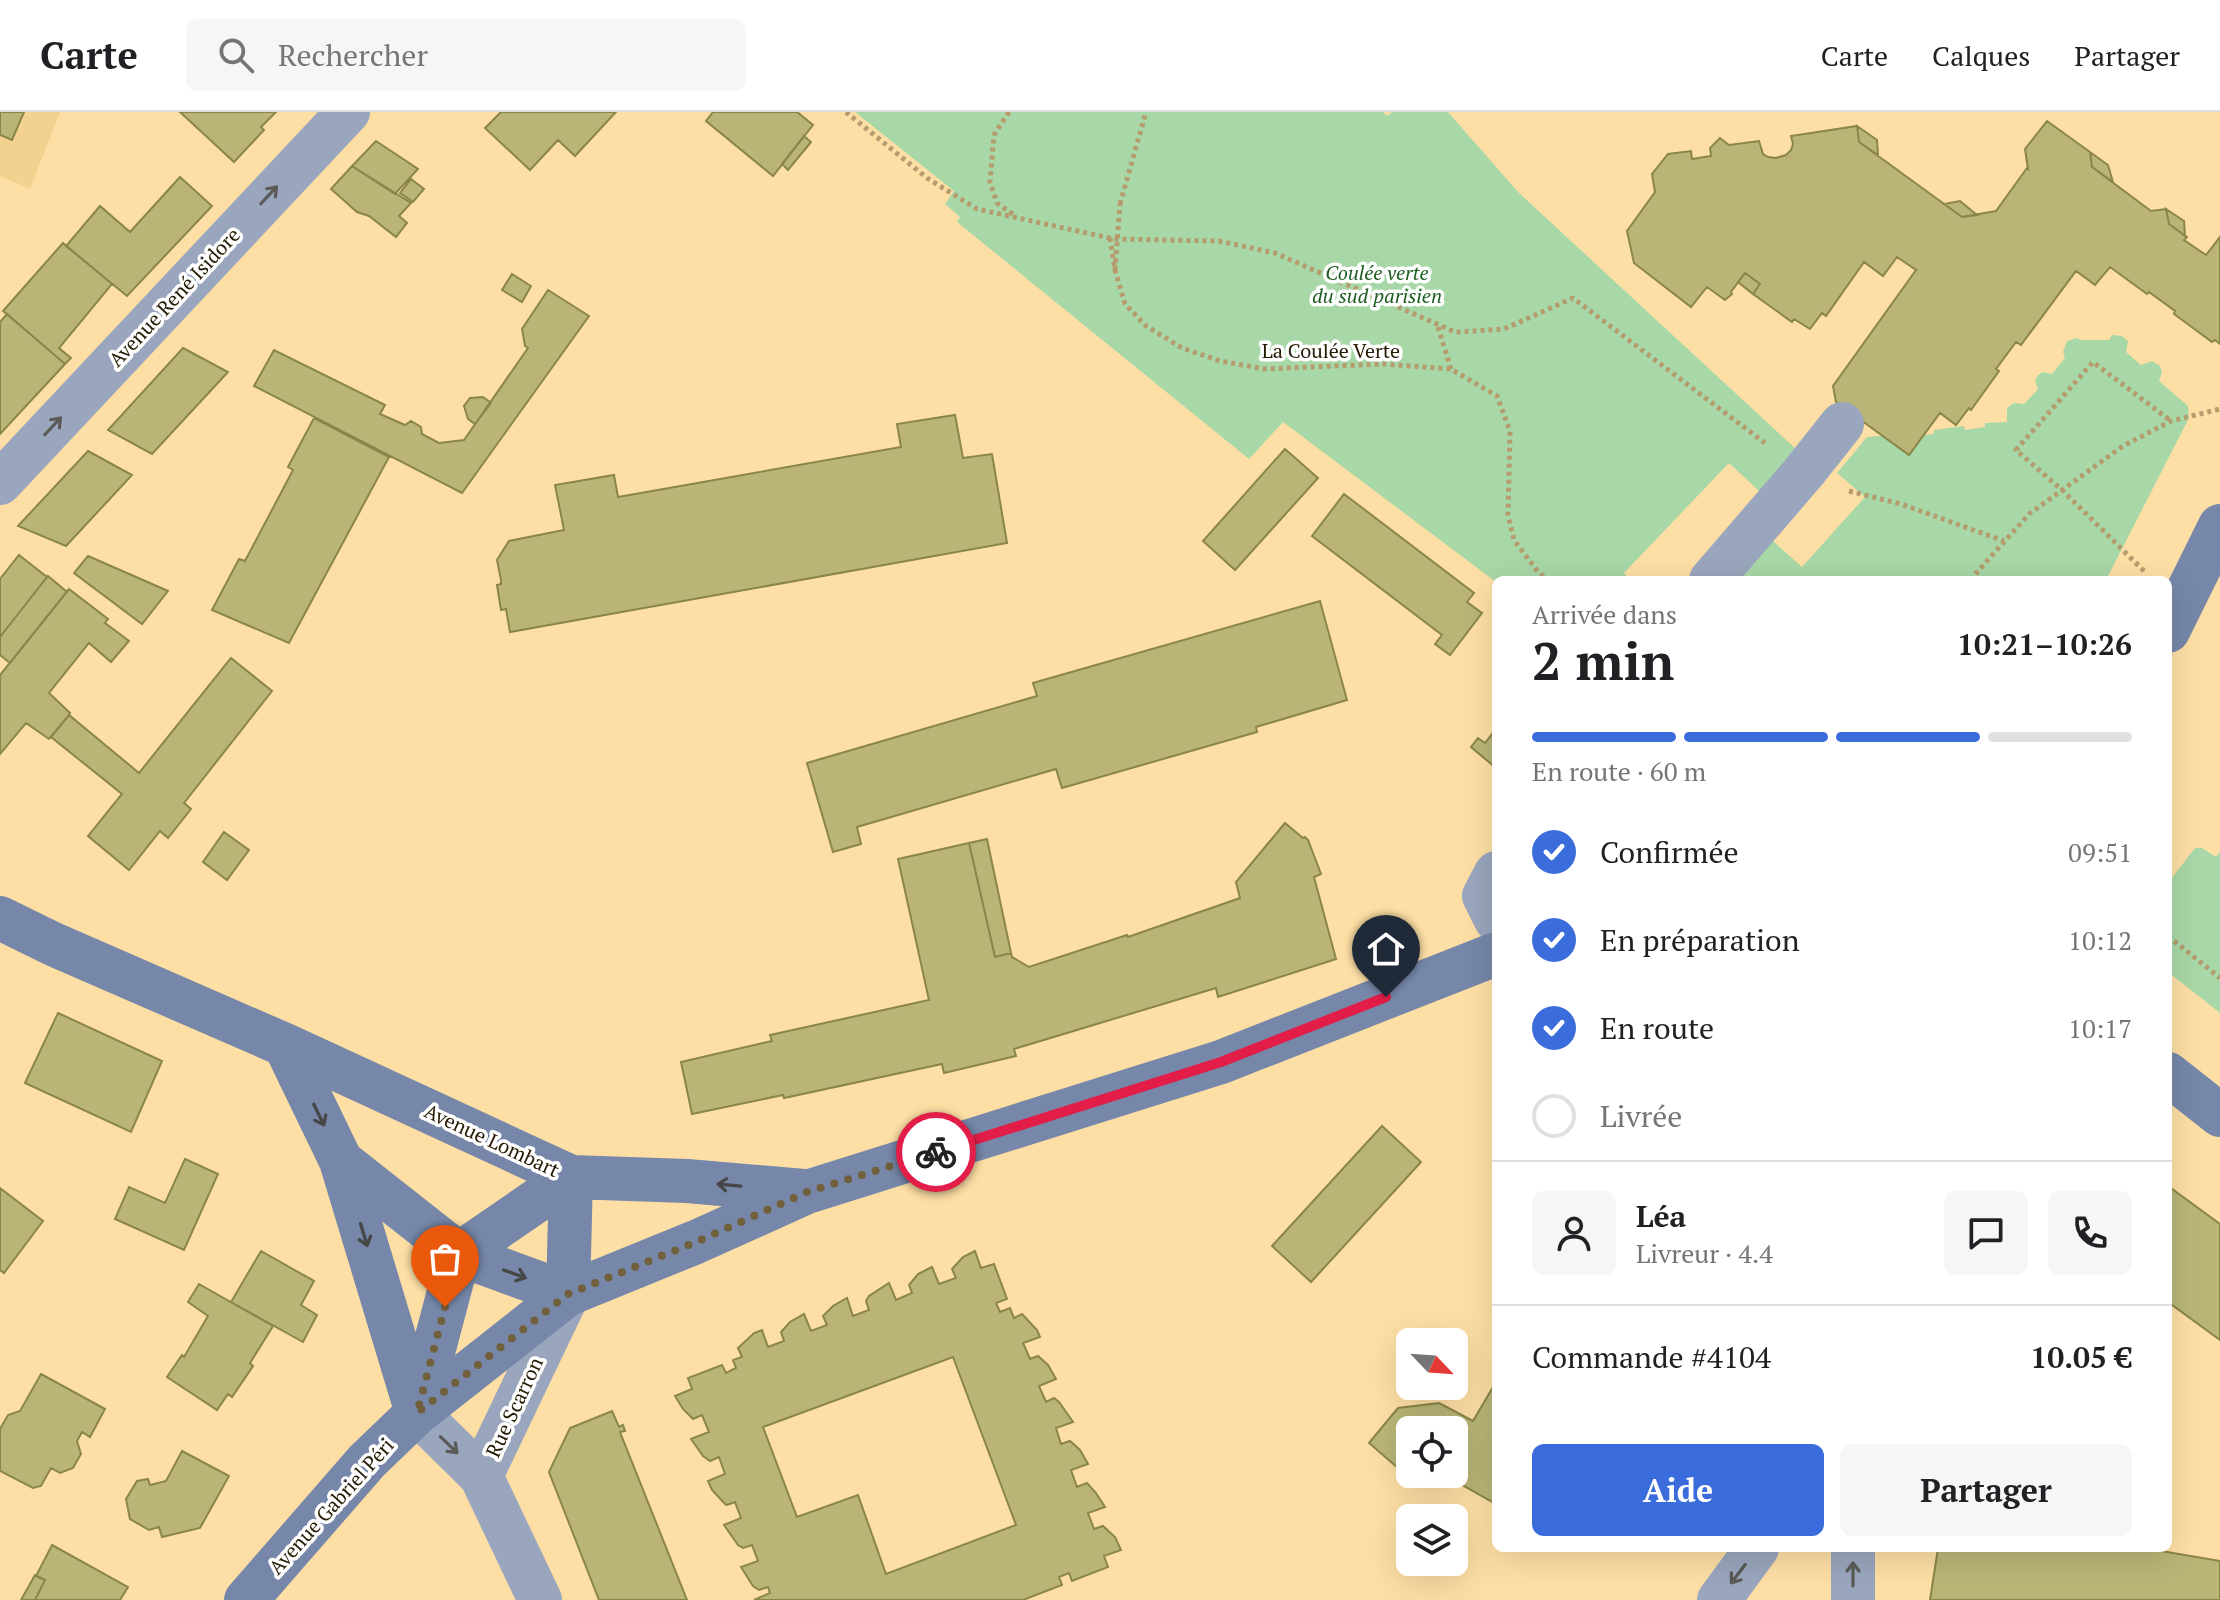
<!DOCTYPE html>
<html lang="fr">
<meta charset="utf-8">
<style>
body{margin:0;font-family:"PT Serif",serif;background:#f6f6f6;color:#202124;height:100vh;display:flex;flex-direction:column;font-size:30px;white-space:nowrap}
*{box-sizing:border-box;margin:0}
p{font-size:26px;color:#757577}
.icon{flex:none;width:44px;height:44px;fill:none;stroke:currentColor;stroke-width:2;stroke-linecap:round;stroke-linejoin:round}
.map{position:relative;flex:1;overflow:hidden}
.details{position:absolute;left:1492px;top:464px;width:680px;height:976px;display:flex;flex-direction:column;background:#fff;border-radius:12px;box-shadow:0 8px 32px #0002}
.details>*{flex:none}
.needle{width:52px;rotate:115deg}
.tools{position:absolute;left:1396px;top:1216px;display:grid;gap:16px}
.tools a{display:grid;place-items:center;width:72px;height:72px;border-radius:12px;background:#fff;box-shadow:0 8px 32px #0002;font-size:40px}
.pin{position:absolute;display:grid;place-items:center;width:68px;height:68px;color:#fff;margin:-82px -34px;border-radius:50% 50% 50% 0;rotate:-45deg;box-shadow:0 0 8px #0007}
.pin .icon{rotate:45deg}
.courier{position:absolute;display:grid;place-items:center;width:80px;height:80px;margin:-40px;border:6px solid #e11d48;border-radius:50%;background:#fff;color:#222;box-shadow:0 2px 10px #0007}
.overview em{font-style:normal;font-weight:700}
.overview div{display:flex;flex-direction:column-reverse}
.overview{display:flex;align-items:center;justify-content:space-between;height:136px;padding:0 40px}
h1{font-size:52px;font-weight:700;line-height:60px}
.bar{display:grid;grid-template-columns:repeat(4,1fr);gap:12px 8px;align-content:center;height:96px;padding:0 40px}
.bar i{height:10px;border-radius:6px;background:#e0e0e0}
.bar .current{background:#3b6cdc}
.bar p{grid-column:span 4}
.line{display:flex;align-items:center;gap:20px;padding:0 40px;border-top:2px solid #e0e0e0}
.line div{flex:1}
.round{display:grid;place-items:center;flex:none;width:84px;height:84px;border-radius:12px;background:#f6f6f6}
ol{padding:0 40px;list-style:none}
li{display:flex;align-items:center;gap:24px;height:88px}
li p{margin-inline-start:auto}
li .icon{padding:8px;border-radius:50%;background:#3b6cdc;color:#fff;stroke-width:4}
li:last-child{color:#757577}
li i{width:44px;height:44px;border:4px solid #e0e0e0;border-radius:50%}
.cta{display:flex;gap:16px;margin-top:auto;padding:16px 40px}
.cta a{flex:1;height:92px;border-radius:12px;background:#3b6cdc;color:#fff;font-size:32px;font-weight:700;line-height:92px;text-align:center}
.cta a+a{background:#f6f6f6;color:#202124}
header{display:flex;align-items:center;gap:48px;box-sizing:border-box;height:112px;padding:0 40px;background:#fff;border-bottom:2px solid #e0e0e0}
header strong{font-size:38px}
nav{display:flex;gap:44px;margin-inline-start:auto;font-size:28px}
.search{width:560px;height:72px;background:#f6f6f6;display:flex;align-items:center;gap:20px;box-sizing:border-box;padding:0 28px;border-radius:12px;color:#757577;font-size:30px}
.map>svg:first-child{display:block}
.built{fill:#f3d290}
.green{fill:#a8d8a7}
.building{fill:#bab577;stroke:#8a8549;stroke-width:2;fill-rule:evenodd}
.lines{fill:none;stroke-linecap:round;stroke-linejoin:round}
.path{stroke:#b49c6e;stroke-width:5;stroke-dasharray:4 4;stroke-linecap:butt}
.street{stroke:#9aa6bd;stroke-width:44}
.secondary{stroke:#7687a9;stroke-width:44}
.path-bridge{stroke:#b49c6e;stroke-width:5;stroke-dasharray:4 4;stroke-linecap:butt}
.oneway{stroke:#5a5a57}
.oneway2{stroke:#464646}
.done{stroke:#71603c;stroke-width:8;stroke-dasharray:0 14.4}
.route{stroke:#e11d48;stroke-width:10}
.labels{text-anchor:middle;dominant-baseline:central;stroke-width:7;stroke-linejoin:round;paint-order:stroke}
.park-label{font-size:20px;font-style:italic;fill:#1e5e21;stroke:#fff}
.street-label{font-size:20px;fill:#261b04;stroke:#fff}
</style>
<header>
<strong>Carte</strong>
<div class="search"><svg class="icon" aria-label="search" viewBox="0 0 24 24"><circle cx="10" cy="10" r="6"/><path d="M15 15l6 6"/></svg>Rechercher</div>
<nav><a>Carte</a><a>Calques</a><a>Partager</a></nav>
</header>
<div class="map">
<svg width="2220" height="1488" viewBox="0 0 2220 1488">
<rect width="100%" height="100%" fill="#fddfa5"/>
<!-- built -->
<path class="built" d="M0,0H60L30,77L0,64Z"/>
<!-- green -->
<path class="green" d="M855,0H1383L1387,4L1392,0H1448L1519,81L1797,338L1759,379L1729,351L1624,461L1630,468H1496V470L1283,310L1249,347L957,110L960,105L945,92L954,79Z
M2112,223L2122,224L2128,229L2126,240L2141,253L2152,249L2160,254L2162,261L2159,269L2188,294L2189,306L2106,468H1735L1773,429L1802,455L1865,385L1837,361L1867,325C1890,322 1912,325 1934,322V318L1964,314L1965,318L1985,315V311L2007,310V296L2014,291L2024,292L2038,277L2035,269L2038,263L2043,260L2052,262L2065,246L2063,240L2067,229L2077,226L2081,228H2109Z
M2195,736H2202L2216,745L2220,740V901L2168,860V771Z"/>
<!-- building -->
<path class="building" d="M0,0H24L12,28L0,23Z
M180,0H276L261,15L264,18L234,50Z
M501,0H616L575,44L558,28L530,58L485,16Z
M713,0H797L813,13L773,64L706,9Z
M2047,9L2090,40L2092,55L2151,99L2166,97L2169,112L2187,125L2184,128L2206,143L2220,125V232L2215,228L2212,230L2174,202L2175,199L2149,180L2147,182L2110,155L2095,173L2076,159L2021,233L2016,230L1996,257L1999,259L1971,298L1969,296L1956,313L1940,301L1909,343L1836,290L1833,274L1916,158L1897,145L1883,164L1864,150L1826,204L1822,201L1810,217L1794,207L1792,210L1753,182L1760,172L1745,161L1731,180L1732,182L1725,188L1707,175L1691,195L1634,151L1627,119L1655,80L1652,62L1668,42L1691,39L1692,47L1711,44L1710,36L1720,26L1729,33L1759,29L1763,42L1768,45L1776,46L1786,43L1791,38L1793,32L1791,24L1857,14L1859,30L1962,105L1996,99L2027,56L2028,57L2025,37Z
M1857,14L1877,28L1878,43L1859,30Z
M804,24L811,30L788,58L782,52Z
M376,29L418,57L395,82L352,54Z
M2090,40L2108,53L2113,70L2092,55Z
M352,54L411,91L399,104L407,111L396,125L369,104L357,100L331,77Z
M180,65L212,94L127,184L66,134L100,94L130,120Z
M411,67L424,77L413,90L400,81Z
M1960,89L1977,103L1962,105L1944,92Z
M2166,97L2184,109L2185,124L2169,112Z
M63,131L112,172L59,236L71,246L65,252L3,199Z
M1745,161L1760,172L1753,182L1738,170Z
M512,162L531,174L522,190L502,178Z
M548,178L589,204L462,381L254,274L274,238L385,293L380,302L405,313L411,309L421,315L422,322L439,331L464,328L528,236L525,234L522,217Z
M7,202L65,252L0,322V210Z
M183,236L228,260L152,342L108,318Z
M483,285L491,291L475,312L468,307L464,294L470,286Z
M955,303L963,346L992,342L1007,431L510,520L506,497L501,498L497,473L501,472V468L497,448L509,429L564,418L555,373L614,363L618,385L901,335L897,312Z
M314,306L389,345L289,531L212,498L239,447L245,449L293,358L288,355Z
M1285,337L1318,366L1235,458L1203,429Z
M88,339L132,363L66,434L18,414Z
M1344,382L1474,481L1467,490L1482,501L1450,543L1435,532L1442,523L1312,424Z
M19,443L47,465L0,525V467Z
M88,444L168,479L142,512L74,461Z
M48,464L67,480L10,551L0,543V525Z
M69,477L108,507L105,511L129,529L111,550L89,531L49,581L70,601L69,603L49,627L26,611L0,642V563Z
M1320,489L1347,588L1256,615L1257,620L1062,676L1056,657L857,715L861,732L833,740L807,651L1037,584L1033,571Z
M231,546L272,579L184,691L191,697L168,726L160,719L129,758L88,724L122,682L51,625L69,603L139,661Z
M1496,617V656L1471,635L1478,626L1485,631Z
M1285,711L1303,726L1305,725L1308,728L1321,762L1314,765L1336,847L1218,885L1216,876L1014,937L1016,944L944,961L942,952L784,986L783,983L692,1002L681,950L772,929L770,923L929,888L898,747L969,731L995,845L1011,841L1012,845L1029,855L1127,823L1128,825L1240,786L1236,770Z
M224,720L249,738L227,768L203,750Z
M987,727L1011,841L995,845L969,731Z
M58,901L162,949L131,1020L25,971Z
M1382,1014L1421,1050L1311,1170L1272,1134Z
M185,1047L218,1062L184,1138L115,1107L129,1075L165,1091Z
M2168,1074L2220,1112V1228L2168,1190Z
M0,1076L43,1109L4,1161L0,1158Z
M261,1139L314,1169L301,1193L317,1203L303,1230L231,1190Z
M975,1139L981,1156L994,1152L1007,1187L996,1191L1000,1200L1010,1196L1014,1206L1022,1202L1037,1218L1040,1225L1023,1231L1030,1247L1038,1244L1048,1253L1056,1267L1039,1274L1046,1290L1054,1286L1059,1290L1073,1310L1056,1316L1061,1332L1070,1329L1080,1338L1088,1352L1071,1358L1077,1375L1087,1371L1096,1381L1105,1395L1088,1401L1094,1417L1103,1414L1115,1425L1121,1438L1104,1444L1108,1455L1072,1469L1069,1461L1059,1465L1062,1473L1023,1488H754L770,1481L768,1475L759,1478L753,1474L741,1455L758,1449L752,1433L743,1436L738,1433L724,1413L741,1406L735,1390L727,1393L725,1392L712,1378L708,1369L725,1362L719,1345L710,1349L703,1344L691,1327L709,1320L702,1303L693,1307L683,1297L675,1284L692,1277L688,1266L722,1253L726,1261L736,1256L733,1248L742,1245L738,1236L754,1221L762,1218L768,1235L784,1229L781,1220L790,1210L804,1202L811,1219L827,1213L823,1204L833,1194L847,1186L853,1204L869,1198L866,1189L869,1184L889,1171L896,1188L912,1181L909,1173L918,1162L932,1155L939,1172L956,1166L952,1157L963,1145ZM953,1245L1016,1413L886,1462L858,1383L797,1405L763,1315Z
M199,1172L273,1214L250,1251L253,1254L232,1285L228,1282L217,1298L167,1265L182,1243L184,1245L208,1204L188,1190Z
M41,1262L105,1297L90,1325L82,1320L77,1329L81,1342L73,1356L60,1361L51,1356L41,1374L33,1376L0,1359V1317L8,1303L20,1299Z
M1496,1270V1392L1457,1370L1460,1363L1454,1359V1318H1410V1362L1406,1363L1369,1331L1398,1296L1439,1291L1473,1309Z
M612,1299L619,1315L623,1313L625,1319L620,1320L687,1488H599L549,1360L570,1316Z
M182,1339L229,1364L200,1416L162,1425L159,1415L149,1418L130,1407L126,1387L137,1369L148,1367L150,1373L166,1369Z
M52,1433L128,1475L120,1488H35L45,1468L36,1464Z
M1938,1436H2144L2220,1449V1488H1930Z
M35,1463L45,1468L35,1488H21Z"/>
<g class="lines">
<!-- path -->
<path class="path" d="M846,0L927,66L977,97L1114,127L1219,129L1275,141L1455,220L1504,217L1573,186L1765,331
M1009,0L994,23L990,70L997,91L1014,103
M1120,92L1146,0
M1110,126L1115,158L1125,192L1146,214L1182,236L1220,249L1264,257L1382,252L1451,257L1497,284L1510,319L1508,403L1514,428L1538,460L1549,468
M1438,215L1451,257
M1849,379L1901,392L2004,429
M2144,459L2062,378L2016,338L2093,250L2171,309
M1970,468L2029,402L2123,334L2171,309L2220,297
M2168,824L2220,866"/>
<!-- street -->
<path class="street" d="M0,371L348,0
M1711,468L1804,360L1842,312
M1496,761L1484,784L1496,808
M417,1301L481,1364L540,1488
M481,1364L568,1182
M1853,1436V1488
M1719,1488L1757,1436"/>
<!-- secondary -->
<path class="secondary" d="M2168,519L2220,414
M0,806L53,832L285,933L571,1065L687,1069L804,1079
M285,933L341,1049L459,1142L568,1182L696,1130L807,1080L1221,950L1496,842
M2168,962L2220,1003
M341,1049L417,1301
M417,1301L459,1142L571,1065
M246,1488L367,1349L417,1301L568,1182L571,1065"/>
<!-- path-bridge -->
<path class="path-bridge" d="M1115,158L1120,92"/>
</g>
<!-- one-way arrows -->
<defs><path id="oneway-shaft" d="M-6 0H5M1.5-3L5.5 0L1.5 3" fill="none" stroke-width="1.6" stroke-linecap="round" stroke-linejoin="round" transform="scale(2)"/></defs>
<g class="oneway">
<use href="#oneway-shaft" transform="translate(269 83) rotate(-47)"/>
<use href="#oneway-shaft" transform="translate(53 314) rotate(-47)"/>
<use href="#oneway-shaft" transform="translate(449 1333) rotate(44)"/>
<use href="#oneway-shaft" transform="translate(1738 1462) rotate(127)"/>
<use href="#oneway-shaft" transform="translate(1853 1462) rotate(-90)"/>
</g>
<g class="oneway2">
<use href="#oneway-shaft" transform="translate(319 1003) rotate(64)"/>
<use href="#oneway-shaft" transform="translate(729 1073) rotate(-175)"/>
<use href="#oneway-shaft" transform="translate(364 1123) rotate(73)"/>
<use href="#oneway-shaft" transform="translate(515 1162) rotate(20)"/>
</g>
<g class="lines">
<!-- done -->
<path class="done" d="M445,1195L417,1301L568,1182L696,1130L807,1080L936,1040"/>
<!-- route -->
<path class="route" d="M936,1040L1221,950L1386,885"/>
</g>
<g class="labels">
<!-- park labels -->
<g class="park-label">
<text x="1377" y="160">Coulée verte<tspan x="1377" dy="23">du sud parisien</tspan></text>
</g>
<!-- street labels -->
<g class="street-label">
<text transform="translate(174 185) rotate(-47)">Avenue René Isidore</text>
<text x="1331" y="238">La Coulée Verte</text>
<text transform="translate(492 1028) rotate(25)">Avenue Lombart</text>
<text transform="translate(514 1295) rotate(-65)">Rue Scarron</text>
<text transform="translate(331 1394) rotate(-48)">Avenue Gabriel Péri</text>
</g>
</g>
</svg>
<div class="tools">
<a><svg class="needle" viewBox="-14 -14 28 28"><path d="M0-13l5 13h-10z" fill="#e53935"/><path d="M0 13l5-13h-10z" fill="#757577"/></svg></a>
<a><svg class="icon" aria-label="locate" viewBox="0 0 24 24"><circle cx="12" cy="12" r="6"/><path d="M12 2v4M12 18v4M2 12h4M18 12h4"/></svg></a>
<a><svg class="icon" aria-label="layers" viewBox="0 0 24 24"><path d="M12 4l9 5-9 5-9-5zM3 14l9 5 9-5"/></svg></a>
</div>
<div class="pin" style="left:445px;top:1195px;background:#ea580c"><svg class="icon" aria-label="bag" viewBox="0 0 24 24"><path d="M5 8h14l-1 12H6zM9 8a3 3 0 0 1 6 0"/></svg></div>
<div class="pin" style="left:1386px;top:885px;background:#1f2937"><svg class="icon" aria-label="home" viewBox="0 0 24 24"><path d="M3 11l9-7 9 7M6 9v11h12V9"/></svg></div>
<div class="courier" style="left:936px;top:1040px"><svg class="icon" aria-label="bike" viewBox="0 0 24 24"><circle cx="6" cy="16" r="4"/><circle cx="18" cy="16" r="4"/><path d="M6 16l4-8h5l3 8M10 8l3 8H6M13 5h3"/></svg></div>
<section class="details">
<div class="overview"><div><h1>2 min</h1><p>Arrivée dans</p></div><em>10:21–10:26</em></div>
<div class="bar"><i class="current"></i><i class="current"></i><i class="current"></i><i></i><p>En route · 60 m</p></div>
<ol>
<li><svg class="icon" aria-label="check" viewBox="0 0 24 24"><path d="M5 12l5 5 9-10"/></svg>Confirmée<p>09:51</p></li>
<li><svg class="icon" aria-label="check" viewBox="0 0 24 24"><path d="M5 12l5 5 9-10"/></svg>En préparation<p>10:12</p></li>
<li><svg class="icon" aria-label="check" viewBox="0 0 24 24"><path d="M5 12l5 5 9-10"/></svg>En route<p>10:17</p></li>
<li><i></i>Livrée</li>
</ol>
<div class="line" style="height:144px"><a class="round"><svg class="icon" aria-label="person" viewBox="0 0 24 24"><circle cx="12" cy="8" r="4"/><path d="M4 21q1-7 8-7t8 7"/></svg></a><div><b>Léa</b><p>Livreur · 4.4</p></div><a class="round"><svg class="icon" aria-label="chat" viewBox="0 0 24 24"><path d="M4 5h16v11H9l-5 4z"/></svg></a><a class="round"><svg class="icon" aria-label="phone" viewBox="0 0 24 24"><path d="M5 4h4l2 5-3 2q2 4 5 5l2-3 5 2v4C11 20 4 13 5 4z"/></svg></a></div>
<div class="line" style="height:104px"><div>Commande #4104</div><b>10.05 €</b></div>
<div class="cta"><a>Aide</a><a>Partager</a></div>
</section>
</div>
